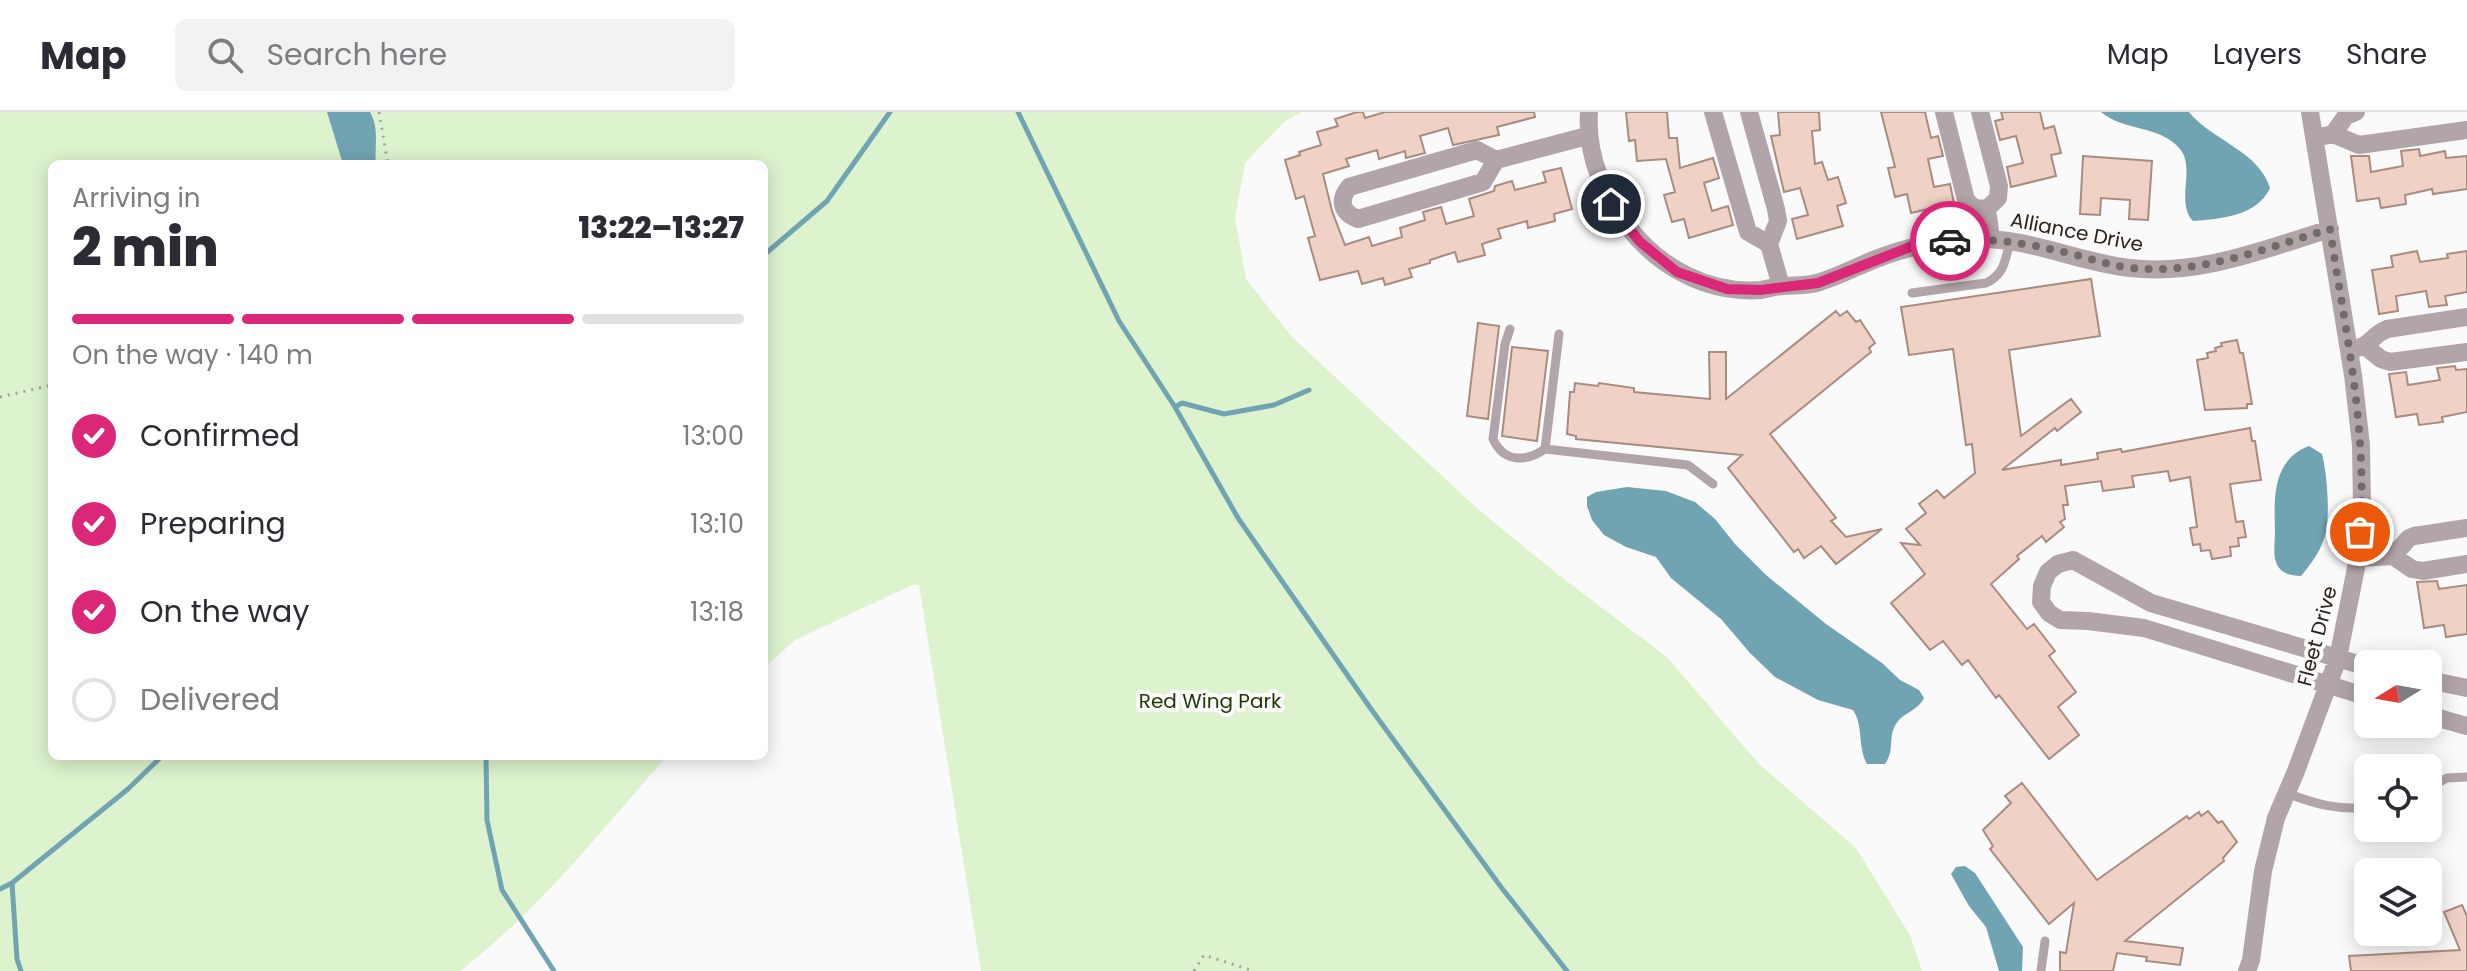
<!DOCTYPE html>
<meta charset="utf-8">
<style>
body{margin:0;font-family:Poppins,sans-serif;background:#f2f2f3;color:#2b2b33;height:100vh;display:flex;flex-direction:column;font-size:30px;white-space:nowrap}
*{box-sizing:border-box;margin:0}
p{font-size:26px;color:#7c7c81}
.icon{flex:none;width:44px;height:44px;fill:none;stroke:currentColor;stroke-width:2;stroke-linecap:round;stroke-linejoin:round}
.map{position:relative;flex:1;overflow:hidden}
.panel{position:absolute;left:48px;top:48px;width:720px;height:600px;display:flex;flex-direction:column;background:#fff;border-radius:12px;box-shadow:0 4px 20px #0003}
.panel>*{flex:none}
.needle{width:52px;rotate:259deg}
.tools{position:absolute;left:2354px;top:538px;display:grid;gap:16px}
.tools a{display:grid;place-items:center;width:88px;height:88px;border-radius:12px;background:#fff;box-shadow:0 4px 20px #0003;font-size:40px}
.pin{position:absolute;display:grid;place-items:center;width:68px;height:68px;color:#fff;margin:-34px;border:4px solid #fff;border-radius:50%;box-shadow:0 2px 8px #0007}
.courier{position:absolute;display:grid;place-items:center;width:80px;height:80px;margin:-40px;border:6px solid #db2777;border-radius:50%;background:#fff;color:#222;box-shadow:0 2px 10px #0007}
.summary em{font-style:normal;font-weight:800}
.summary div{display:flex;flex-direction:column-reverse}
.summary{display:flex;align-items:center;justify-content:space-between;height:136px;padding:0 24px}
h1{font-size:52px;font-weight:800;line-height:60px}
.bar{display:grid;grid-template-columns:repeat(4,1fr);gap:12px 8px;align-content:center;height:96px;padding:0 24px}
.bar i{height:10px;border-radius:6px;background:#e1e1e2}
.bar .current{background:#db2777}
.bar p{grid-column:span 4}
ol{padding:0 24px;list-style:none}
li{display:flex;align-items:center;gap:24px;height:88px}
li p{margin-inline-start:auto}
li .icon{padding:8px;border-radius:50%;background:#db2777;color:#fff;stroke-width:4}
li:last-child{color:#7c7c81}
li i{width:44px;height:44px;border:4px solid #e1e1e2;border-radius:50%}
header{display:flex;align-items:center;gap:48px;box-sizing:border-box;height:112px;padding:0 40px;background:#fff;border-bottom:2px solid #e1e1e2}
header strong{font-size:38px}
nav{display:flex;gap:44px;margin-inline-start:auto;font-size:28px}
.search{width:560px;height:72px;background:#f2f2f3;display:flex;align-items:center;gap:20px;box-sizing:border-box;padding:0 28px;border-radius:12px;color:#7c7c81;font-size:30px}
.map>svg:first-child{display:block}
.green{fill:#ddf3ce}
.water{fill:#71a4b2}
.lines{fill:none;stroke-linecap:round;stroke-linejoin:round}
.stream{stroke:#71a4b2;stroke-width:5}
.building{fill:#efd2c5;stroke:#a88c80;stroke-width:2}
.path{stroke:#a5a19f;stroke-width:3;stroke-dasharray:2 6;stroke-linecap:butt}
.service{stroke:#b2a5aa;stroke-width:9}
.minor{stroke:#b2a5aa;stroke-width:18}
.done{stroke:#726c68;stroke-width:8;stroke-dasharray:0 14.4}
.route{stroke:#db2777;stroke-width:10}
.labels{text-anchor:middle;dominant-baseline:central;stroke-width:8;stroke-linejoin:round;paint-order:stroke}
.street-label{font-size:20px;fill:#291f19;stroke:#fafafa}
.park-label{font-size:20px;fill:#1e3900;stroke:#fafafa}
</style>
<header>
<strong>Map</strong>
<div class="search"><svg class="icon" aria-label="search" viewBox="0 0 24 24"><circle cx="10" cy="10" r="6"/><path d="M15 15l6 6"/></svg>Search here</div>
<nav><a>Map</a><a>Layers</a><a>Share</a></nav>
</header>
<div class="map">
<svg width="2467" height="859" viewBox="0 0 2467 859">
<rect width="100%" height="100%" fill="#fafafa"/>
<!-- green -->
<path class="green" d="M0,0H1302L1284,10L1245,51L1235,106L1246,167L1292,225L1479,398L1556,461L1667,545L1759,652L1856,736L1910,823L1922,859H981L919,473H912L795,528L764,556V52H52V644H667C601,719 539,798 460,859H0Z"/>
<!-- water -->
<path class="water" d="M327,0H370C380,18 374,34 376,52H343Z
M2101,0H2189C2211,28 2259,39 2270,76C2257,104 2221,107 2193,109C2175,90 2196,57 2180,37C2160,13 2123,19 2101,0Z
M2309,334L2322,342C2327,361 2330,400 2326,420C2322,437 2312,451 2301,464C2290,463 2280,462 2276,450C2273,443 2275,428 2275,419C2274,386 2272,348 2309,334Z
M1627,375L1666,379L1695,390L1715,407L1735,432L1766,463L1826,512L1882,551L1900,568L1919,578L1924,586C1917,600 1901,601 1895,614C1888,626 1895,638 1885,652H1867C1857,634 1864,615 1853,598L1818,588L1775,565L1750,541L1721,507L1671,466L1656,445L1626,435L1604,423L1592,408L1587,394V385L1596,380Z
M1965,754L1975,761L2023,835L2022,859H1999L1986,815L1969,794L1951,762L1956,755Z"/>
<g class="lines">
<!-- stream -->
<path class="stream" d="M1018,0L1119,209L1175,295L1238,406L1371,597L1501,775L1567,859
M764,143L827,89L890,0
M1175,295L1182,291L1224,302L1274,293L1309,278
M486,644L487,708L502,778L554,859
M12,771L17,847L21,859
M0,777L12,771L128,677L162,644"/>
</g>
<!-- building -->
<path class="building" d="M1357,0H1363L1365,6L1385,0H1534L1535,5L1497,15L1499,23L1453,33L1448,16L1420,24L1425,41L1406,46L1405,39L1379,47L1377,38L1346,47L1349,54L1323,62L1332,99L1345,133L1369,125L1372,134L1402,125L1400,116L1425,108L1423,100L1441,95L1446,112L1474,104L1469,87L1494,79L1495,74L1512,69L1515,78L1546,70L1543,60L1561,56L1572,97L1554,102L1555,109L1528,116L1527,109L1498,117L1501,126L1482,132L1485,143L1458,150L1455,140L1430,148V151L1409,157L1412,165L1385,173L1383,166L1362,172L1358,159L1320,168L1308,126L1315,124L1304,84L1296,87L1285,48L1300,43L1299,40L1321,33L1317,20L1338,14L1335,7Z
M1626,0H1667L1669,26H1677L1680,56L1713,46L1719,66L1704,71L1712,99L1728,94L1733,113L1689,126L1684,107L1672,110L1664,83L1675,80L1666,47L1637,49L1635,28L1629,29Z
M1778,0H1819L1820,18L1812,19L1815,52L1822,50L1828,68L1838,65L1846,91L1837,94L1843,114L1797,127L1792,107L1808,103L1800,76L1784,80L1771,24L1780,23Z
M1881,0H1925L1931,26L1938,24L1943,44L1928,47L1934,75L1950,72L1954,91L1911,101L1907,82L1895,85L1888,56L1895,55Z
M2001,0H2040L2044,17L2054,14L2061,41L2051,43L2056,64L2011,75L2007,55L2023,51L2016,24L2000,28L1995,9L2003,7Z
M2419,37L2420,44L2445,39L2446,46L2467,44V77L2433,82L2432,77L2405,83L2406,92L2381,96L2379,86L2357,89L2351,44H2369L2371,60L2403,54L2401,39Z
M2083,44L2152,49L2148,108L2129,107L2130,88L2101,86L2100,103L2080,102Z
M2417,139L2420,150L2448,146L2447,142L2467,139V180L2445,184L2447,193L2429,195L2426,179L2396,184L2398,199L2379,202L2372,158L2393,155L2391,144Z
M2091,167L2100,224L2009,238L2021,324L2071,287L2081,300L2057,319L2055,316L2002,358L2061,348V353L2098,347L2097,341L2121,337L2122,340L2250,316L2252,329H2255L2261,368L2230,372L2236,410L2243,409L2246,425L2238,426L2239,434L2230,435L2231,444L2212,447L2210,438L2201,439L2200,432L2193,433L2190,416L2197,415L2190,365L2170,369L2168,359L2132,364L2134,375L2103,379L2101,369L2065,374L2068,393H2063L2065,407L2060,410L2064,415L2046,430L2042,424L2017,444L2019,447L1991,472L2027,517L2034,512L2055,539L2049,544L2076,580L2058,595L2079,623L2049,647L1999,583L1996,586L1968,548L1962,553L1943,529L1930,538L1891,491L1925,462L1901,431L1920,433L1906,417L1926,401L1919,392L1937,378L1944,386L1975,361L1972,332L1966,333L1953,237L1909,243L1901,195Z
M1836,199L1840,204L1847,199L1856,210L1860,208L1875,231L1869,236L1871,240L1770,322L1836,406L1831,409L1846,425L1882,417L1836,452L1821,434L1804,446L1798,437L1794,440L1728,356L1742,343L1576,327V324L1567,322L1570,280H1574L1575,271L1598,274L1599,271L1634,276V280L1710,287L1709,240H1726V287Z
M1478,211L1499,214L1488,307L1467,304Z
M2237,228L2240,241H2243L2252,292H2247V296L2205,298L2197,248L2208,246L2207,241L2216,239L2215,236L2222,234L2221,231Z
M1512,235L1548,239L1537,329L1502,324Z
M2455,254L2456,258L2467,257V300L2442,305L2443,310L2419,313L2417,302L2396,305L2389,262L2406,260L2408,273L2440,268L2437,256Z
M2437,469L2439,477L2467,473V522L2446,525L2444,513L2424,516L2417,470Z
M2022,671L2097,768L2187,704L2189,707L2199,700L2201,704L2208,699L2218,711L2222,709L2237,730L2223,746L2224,749L2125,829L2183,836L2180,853L2146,849L2147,845L2117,841L2113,859H2060V840L2066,841L2074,791L2049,812L1990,737L1993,734L1983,718L2011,691L2005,684Z
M2462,793L2467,804V859H2351L2349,844L2460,838L2444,800Z"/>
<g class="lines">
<!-- path -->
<path class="path" d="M379,0L388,52
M0,285L52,273
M1194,859L1204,843L1254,859"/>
<!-- service -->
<path class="service" d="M1912,181L1986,171C2005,162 2005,148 2010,129
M1510,217L1505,232L1493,327C1504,351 1526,350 1545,337
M1559,222L1545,337L1688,353L1713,372
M2428,676L2447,666L2467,665
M2287,681C2314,692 2338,698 2368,696
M2041,859L2045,829"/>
<!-- minor -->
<path class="minor" d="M1589,0C1586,44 1603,82 1629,116C1660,156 1709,182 1761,178C1769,177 1776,174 1784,174C1796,173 1809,174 1820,170C1839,164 1858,154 1876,147C1906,135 1937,129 1970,127C2026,124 2076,150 2130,156C2199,164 2265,137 2330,117
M1713,0L1748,120L1769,132
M1749,0L1776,97L1778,109L1769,132L1781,174
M1944,0L1966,88L1974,96L1987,97
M1980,0L1999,74L1998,86L1987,97L1991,126
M2333,22L2346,4L2356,0
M2315,26L2333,22L2359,33L2467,18
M1496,48L1483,70L1358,107C1342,101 1338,89 1349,75L1477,38L1496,48L1587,24
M2366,235L2381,247L2390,250L2467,240
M2349,238C2374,234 2368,225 2387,217L2467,205
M2393,444L2409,426L2414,424L2467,416
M2358,446L2393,444L2412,457L2423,459L2467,452
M2368,555L2151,491L2073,448L2058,452L2048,460L2042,474L2041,490L2049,501L2060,508L2088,509L2144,516L2368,585
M2428,568L2467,576
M2428,603L2467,614
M2247,859L2251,848L2263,759L2276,706L2296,659L2338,546L2358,446L2362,395L2361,333L2353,263L2310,0"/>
</g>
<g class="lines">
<!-- done -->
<path class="done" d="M1950,129C1992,125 2031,132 2072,142C2092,147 2111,154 2132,156C2201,163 2266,136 2330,117C2345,218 2368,318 2360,420"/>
<!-- route -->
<path class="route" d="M1611,92L1639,129L1677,160L1727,177L1760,178L1818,171L1915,133L1950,129"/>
</g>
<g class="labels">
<!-- street labels -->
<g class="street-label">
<text transform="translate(2077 120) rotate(11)">Alliance Drive</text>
<text transform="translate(2317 524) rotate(-75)">Fleet Drive</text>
</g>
<!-- park labels -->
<g class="park-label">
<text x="1210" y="589">Red Wing Park</text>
</g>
</g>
</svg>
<div class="tools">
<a><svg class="needle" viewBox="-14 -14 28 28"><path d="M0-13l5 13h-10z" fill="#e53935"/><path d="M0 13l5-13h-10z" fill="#7c7c81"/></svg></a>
<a><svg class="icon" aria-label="locate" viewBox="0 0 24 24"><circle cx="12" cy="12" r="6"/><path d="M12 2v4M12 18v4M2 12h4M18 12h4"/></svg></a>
<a><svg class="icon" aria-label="layers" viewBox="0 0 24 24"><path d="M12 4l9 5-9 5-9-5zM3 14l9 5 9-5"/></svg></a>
</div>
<div class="pin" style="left:2360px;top:420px;background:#ea580c"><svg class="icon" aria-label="bag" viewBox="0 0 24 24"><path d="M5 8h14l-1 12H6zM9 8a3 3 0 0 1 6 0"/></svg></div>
<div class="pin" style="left:1611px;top:92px;background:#1f2937"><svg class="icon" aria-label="home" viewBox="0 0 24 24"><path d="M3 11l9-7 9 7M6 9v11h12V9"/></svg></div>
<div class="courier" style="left:1950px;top:129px"><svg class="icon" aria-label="car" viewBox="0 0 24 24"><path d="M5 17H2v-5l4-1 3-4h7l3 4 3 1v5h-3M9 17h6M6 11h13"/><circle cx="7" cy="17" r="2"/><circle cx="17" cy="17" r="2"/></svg></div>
<section class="panel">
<div class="summary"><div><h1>2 min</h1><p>Arriving in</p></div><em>13:22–13:27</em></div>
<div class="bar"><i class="current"></i><i class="current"></i><i class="current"></i><i></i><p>On the way · 140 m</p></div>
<ol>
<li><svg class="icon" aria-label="check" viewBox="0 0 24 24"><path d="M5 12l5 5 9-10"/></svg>Confirmed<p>13:00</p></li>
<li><svg class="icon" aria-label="check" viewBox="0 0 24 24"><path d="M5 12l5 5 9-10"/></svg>Preparing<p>13:10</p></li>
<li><svg class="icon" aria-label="check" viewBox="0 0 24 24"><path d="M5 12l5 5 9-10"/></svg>On the way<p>13:18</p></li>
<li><i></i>Delivered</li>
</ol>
</section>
</div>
